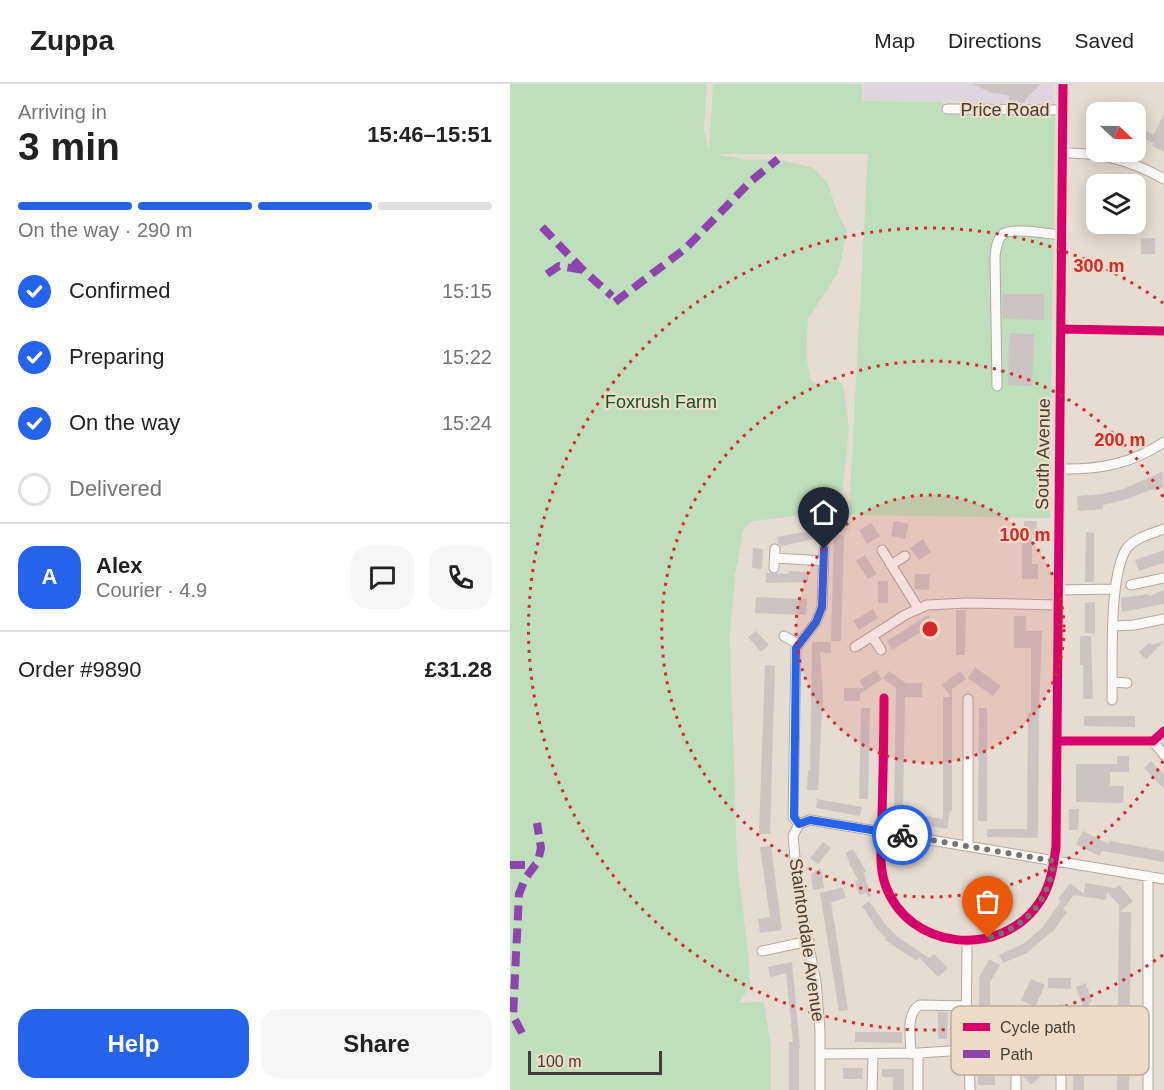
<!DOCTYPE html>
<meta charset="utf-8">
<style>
body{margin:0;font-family:Helvetica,sans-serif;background:#f6f6f6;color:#222;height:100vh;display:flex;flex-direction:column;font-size:22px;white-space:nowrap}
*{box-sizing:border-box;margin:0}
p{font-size:20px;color:#767676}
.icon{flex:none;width:33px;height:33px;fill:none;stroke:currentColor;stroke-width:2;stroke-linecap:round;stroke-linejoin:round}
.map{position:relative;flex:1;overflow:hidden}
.drawer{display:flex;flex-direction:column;background:#fff;width:510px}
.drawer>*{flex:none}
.needle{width:39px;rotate:112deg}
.controls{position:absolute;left:576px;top:18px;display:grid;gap:12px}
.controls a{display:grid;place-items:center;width:60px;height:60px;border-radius:12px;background:#fff;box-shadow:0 3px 15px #0003;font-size:30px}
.scale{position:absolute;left:18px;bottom:15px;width:134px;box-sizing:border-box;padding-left:6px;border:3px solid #433c34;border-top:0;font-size:16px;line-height:21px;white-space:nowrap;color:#433c34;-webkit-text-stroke:4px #eedcc9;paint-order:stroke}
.pin{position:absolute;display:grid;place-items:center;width:51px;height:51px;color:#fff;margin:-62px -26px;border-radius:50% 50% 50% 0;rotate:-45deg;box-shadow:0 0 6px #0007}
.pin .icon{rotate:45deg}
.courier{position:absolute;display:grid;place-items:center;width:60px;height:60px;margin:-30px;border:4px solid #2563eb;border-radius:50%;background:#fff;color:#222;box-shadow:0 2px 8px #0007}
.overview em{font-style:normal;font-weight:800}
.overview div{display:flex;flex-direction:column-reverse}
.overview{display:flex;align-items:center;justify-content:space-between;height:102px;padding:0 18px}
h1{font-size:39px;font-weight:800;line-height:45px}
.bar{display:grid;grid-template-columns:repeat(4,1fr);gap:9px 6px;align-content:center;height:72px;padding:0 18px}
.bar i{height:8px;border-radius:4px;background:#e0e0e0}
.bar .current{background:#2563eb}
.bar p{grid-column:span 4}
.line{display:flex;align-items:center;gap:15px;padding:0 18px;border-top:2px solid #e0e0e0}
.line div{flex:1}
.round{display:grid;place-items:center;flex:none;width:63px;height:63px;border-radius:18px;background:#f6f6f6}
ol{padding:0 18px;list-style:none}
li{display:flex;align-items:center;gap:18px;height:66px}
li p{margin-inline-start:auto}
li .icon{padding:6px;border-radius:50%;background:#2563eb;color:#fff;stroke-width:4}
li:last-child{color:#767676}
li i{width:33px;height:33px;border:3px solid #e0e0e0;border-radius:50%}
.primary-button{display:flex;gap:12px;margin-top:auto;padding:12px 18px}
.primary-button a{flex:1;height:69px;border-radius:18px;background:#2563eb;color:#fff;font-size:24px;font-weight:800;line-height:69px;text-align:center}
.primary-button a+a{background:#f6f6f6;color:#222}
header{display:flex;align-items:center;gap:36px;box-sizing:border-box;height:84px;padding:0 30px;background:#fff;border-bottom:2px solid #e0e0e0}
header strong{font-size:28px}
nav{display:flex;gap:33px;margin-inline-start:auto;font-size:21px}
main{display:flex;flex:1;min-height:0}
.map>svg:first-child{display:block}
.education{fill:#ddd6de}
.green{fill:#bfdfbc}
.building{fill:#ccc4c3}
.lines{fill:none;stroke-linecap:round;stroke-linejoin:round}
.minor-casing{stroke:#b0a8a0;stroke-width:11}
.minor{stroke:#fbfaf8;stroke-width:9}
.quiet{stroke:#8e44ad;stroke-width:8;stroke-dasharray:15 8;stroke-linecap:butt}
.cycleway-casing{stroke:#eedcc9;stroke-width:13}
.cycleway{stroke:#d6006c;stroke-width:9}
.done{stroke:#7c746b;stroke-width:6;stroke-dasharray:0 10.8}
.route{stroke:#2563eb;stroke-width:8}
.ring{fill:none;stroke:#d62828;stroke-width:3;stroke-dasharray:3 6}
.labels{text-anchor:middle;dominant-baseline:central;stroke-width:4.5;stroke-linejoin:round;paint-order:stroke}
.street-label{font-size:18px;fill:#433c34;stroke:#eedcc9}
.park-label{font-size:18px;fill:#085423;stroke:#eedcc9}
.key{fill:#eedcc9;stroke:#bbac9c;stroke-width:1.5}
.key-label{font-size:16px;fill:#433c34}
.centre{fill:#d62828;stroke:#eedcc9;stroke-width:3}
.ring-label{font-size:18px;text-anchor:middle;font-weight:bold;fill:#d62828;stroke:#eedcc9;stroke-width:4.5;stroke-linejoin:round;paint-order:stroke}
</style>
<header>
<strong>Zuppa</strong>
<nav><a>Map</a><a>Directions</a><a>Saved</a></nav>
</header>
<main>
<section class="drawer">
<div class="overview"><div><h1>3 min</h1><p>Arriving in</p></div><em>15:46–15:51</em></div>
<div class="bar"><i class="current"></i><i class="current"></i><i class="current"></i><i></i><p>On the way · 290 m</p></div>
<ol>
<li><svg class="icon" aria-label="check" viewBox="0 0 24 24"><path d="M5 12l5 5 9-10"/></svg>Confirmed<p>15:15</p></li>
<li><svg class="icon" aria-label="check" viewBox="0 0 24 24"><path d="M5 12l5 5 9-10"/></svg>Preparing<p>15:22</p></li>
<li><svg class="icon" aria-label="check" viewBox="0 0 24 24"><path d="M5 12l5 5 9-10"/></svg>On the way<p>15:24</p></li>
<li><i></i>Delivered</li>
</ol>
<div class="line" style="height:108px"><b class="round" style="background:#2563eb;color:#fff">A</b><div><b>Alex</b><p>Courier · 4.9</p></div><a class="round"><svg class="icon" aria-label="chat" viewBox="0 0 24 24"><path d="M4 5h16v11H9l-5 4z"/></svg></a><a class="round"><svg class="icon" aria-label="phone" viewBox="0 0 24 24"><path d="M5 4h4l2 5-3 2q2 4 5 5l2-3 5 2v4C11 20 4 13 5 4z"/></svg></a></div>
<div class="line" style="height:78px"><div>Order #9890</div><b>£31.28</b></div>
<div class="primary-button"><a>Help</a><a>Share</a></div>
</section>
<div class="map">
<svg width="654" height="1006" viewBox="0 0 654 1006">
<rect width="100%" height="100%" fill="#e6dcd1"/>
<!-- education -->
<path class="education" d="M354,0H544V20L353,16Z"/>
<!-- green -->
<path class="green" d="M0,0H197L194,44L199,67L203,0H352V17L433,18L432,30H545L540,434L339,431L358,70H205L239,76L268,75L303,84L317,98L327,127L337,147L328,189L298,235L296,270L300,295L306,300L311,302L318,297H328L333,301L339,344L333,402L326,420L308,429L243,437L234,444L225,490L220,552L227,778L238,867L240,901L229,919L254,918L261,963V1006H0Z"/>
<!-- building -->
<path class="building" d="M463,0H531L515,16V19H499V11L482,9Z
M654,30V68L642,62L644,59L626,52V44L644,50Z
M631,154H645V170H631Z
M492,210H534V236L493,235Z
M499,249L524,250L522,302L498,301Z
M652,388L654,403L645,407L643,405L617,415L593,421V425L568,427L567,412L592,410L613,405Z
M384,437L399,440L395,455L381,452Z
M514,437H527V451H522V480H528V495H512V454H514Z
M361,439L370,452L357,460L349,446Z
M317,444L319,452L271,462L268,459L267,453Z
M576,448L584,449V498H575Z
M324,451H334L331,557H321Z
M413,455L421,468L409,476L400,464Z
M243,464L253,465L252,485L242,484Z
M654,466V479L629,487L625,476Z
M355,471L367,490L358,495L346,477Z
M279,487L298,488V498L256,499V489L279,490Z
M405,490H420L419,506L404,505Z
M368,497H378V519H368Z
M654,506V520L612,528L611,514L639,510V512Z
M246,513L297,515L296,531L245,529Z
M585,518V549H575V519Z
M363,525L368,534L349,546L343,537Z
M446,526H456L455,571H446Z
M418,531L424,540L382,566L377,557Z
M504,532H516V547H532L529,626L528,754L477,753V745H517L518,629H521V564H504Z
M246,547L259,561L251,568L238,553Z
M570,552H581L583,615H573V581H570Z
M654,557L636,576L629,568L639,559L641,561Z
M302,558H321V569L310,568L313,610L308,706H297L298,686L300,687Z
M255,581L265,582L260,750H249Z
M465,583L491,602L483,612L458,594Z
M366,586L372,595L350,610V617H334V604H354L349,597Z
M379,587L396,599H412V613H395L393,726H384L386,604L373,594Z
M450,587L456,595L442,605V727H440L437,745L390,737L392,728L433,735V613H441L432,601Z
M351,624H360L358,715H349Z
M469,624H477V737H468Z
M574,632H625V643L574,642Z
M607,672H619V688H600V702H614L613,719L566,718V680H607Z
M641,677L654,691V705L634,684Z
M307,715L352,723L350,732L306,724Z
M559,725H569L568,746H559Z
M573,747L599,760L600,757L654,767V778L592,767L589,772L566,760Z
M313,758L321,764L308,780L300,774Z
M261,762L272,846L250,849L248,835L260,833L250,763Z
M343,765L356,787L354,789L361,812L358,813L356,809L349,811L345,797L348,796L340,781L336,769Z
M311,784L314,804L303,806L301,790Z
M560,799L574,810L575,799L605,804L609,801L623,817L610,828H621L619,1006H607L609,821L597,808L596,816L564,811L553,825L557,828L542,849L541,848L517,869L493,879L489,871L513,860L532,844L551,817L548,815Z
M333,803L336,814L321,818L338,926L329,927L310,809Z
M359,817L375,840L388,853L419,874L424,870L438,884L428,893L409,873L407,877L375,856L376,854L367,845L352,822Z
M479,875L490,881L480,898V953H469V894Z
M282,878L290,964H289V1006H279V958H283L276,889L260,893L258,883Z
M538,894H561V905L538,904Z
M521,895L535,901L525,923L511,916Z
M576,899L582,918L579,919L578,946H574V1006H563L564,950H567L568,926L574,927L566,903Z
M428,928H438L437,955H428Z
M345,948H392V959L345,958Z
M468,966L485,967V1001H468Z
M527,980L534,989L521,1001L513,992Z
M333,984H353L352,995H333Z
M372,985H394V1006H383V993H372Z"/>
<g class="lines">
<defs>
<path id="minor" d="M437,25L552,26
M552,69C588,68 623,77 654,95
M487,302L485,172C486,164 487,155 493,150C503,143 539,150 552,151
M550,385C588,386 622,380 654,358
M372,466L408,524
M265,474L313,477
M381,481L395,472
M264,484L265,465
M621,501L654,494
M549,506L605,505
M603,542L624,541L654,535
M274,552L288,560
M362,552L371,566
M345,563L395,531L417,521L457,519L548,521
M603,598L617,599
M374,614C374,653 373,693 372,732C372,754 368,779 375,800C398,867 491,875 529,819C541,802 543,783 546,763L553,0
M602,616C603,581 598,491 617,464C626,453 641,450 654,445
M547,657H643L654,647
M643,657L654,671
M289,740L300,736L654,795
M289,740L283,733L286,564L306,538L312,523L314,465
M289,740L283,752L288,807L306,898L310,946V1006
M458,762V615
M457,858L456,966L459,973L460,1006
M252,867L299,857
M456,959L497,960L504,963L506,970V1006
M311,970L408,969
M401,970C401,955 395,929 410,921L456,922
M362,1006L363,971
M408,1006V969L456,966
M551,1006V926
M638,1006V792"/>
</defs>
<!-- minor casing -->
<use href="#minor" class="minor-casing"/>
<!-- minor -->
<use href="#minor" class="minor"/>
<!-- quiet -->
<path class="quiet" d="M32,143L73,186L102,212
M37,190L49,182L73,186
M105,218L176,164L240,98L268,75
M0,781H24
M12,949L3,932L9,810L15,795L28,777L31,764L27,739"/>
<defs>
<path id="cycleway" d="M551,245L654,247
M374,614C374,653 373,693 372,732C372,754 368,779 375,800C398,867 491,875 529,819C541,802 543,783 546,763L553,0
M547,657H643L654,647"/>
</defs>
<!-- cycleway casing -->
<use href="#cycleway" class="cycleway-casing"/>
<!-- cycleway -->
<use href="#cycleway" class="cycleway"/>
</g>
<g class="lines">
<!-- done -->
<path class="done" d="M392,751L544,777C538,818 518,842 478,854"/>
<!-- route -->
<path class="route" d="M314,465L312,523L306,538L286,564L284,733L289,740L300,736L392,751"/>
</g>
<!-- distance rings -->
<circle cx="420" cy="545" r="134" fill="#d62828" fill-opacity=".12"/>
<g class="ring">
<circle cx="420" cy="545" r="134"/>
<path d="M653 677A268 268 0 1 1 653 413"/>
<path d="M653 871A401 401 0 1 1 653 219"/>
</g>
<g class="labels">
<!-- street labels -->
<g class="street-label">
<text x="495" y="26">Price Road</text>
<text transform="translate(533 370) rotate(-89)">South Avenue</text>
<text transform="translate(297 856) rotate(82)">Staintondale Avenue</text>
</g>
<!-- park labels -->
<g class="park-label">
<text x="151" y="318">Foxrush Farm</text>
</g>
</g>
<!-- legend -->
<rect x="441" y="922" width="198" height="69" rx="9" class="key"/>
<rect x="453" y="939" width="27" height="8" fill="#d6006c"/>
<rect x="453" y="966" width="27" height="8" fill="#8e44ad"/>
<g class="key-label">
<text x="490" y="949">Cycle path</text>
<text x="490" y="976">Path</text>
</g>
<circle cx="420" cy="545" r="9" class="centre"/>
<g class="ring-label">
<text x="589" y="188">300 m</text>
<text x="610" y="362">200 m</text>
<text x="515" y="457">100 m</text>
</g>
</svg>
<div class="controls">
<a><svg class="needle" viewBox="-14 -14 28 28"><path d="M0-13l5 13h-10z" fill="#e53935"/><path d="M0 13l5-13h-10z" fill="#767676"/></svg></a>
<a><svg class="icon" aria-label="layers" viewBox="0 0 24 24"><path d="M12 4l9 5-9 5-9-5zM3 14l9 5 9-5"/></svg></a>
</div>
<div class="scale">100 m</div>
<div class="pin" style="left:478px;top:854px;background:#ea580c"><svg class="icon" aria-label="bag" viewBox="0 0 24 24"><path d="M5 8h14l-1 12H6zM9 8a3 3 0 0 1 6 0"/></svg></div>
<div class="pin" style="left:314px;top:465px;background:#1f2937"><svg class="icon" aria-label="home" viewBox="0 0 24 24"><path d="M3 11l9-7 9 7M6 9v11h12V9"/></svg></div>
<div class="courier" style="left:392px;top:751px"><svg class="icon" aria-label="bike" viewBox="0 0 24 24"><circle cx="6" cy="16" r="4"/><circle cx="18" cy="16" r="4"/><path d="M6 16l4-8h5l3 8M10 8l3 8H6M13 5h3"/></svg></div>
</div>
</main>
